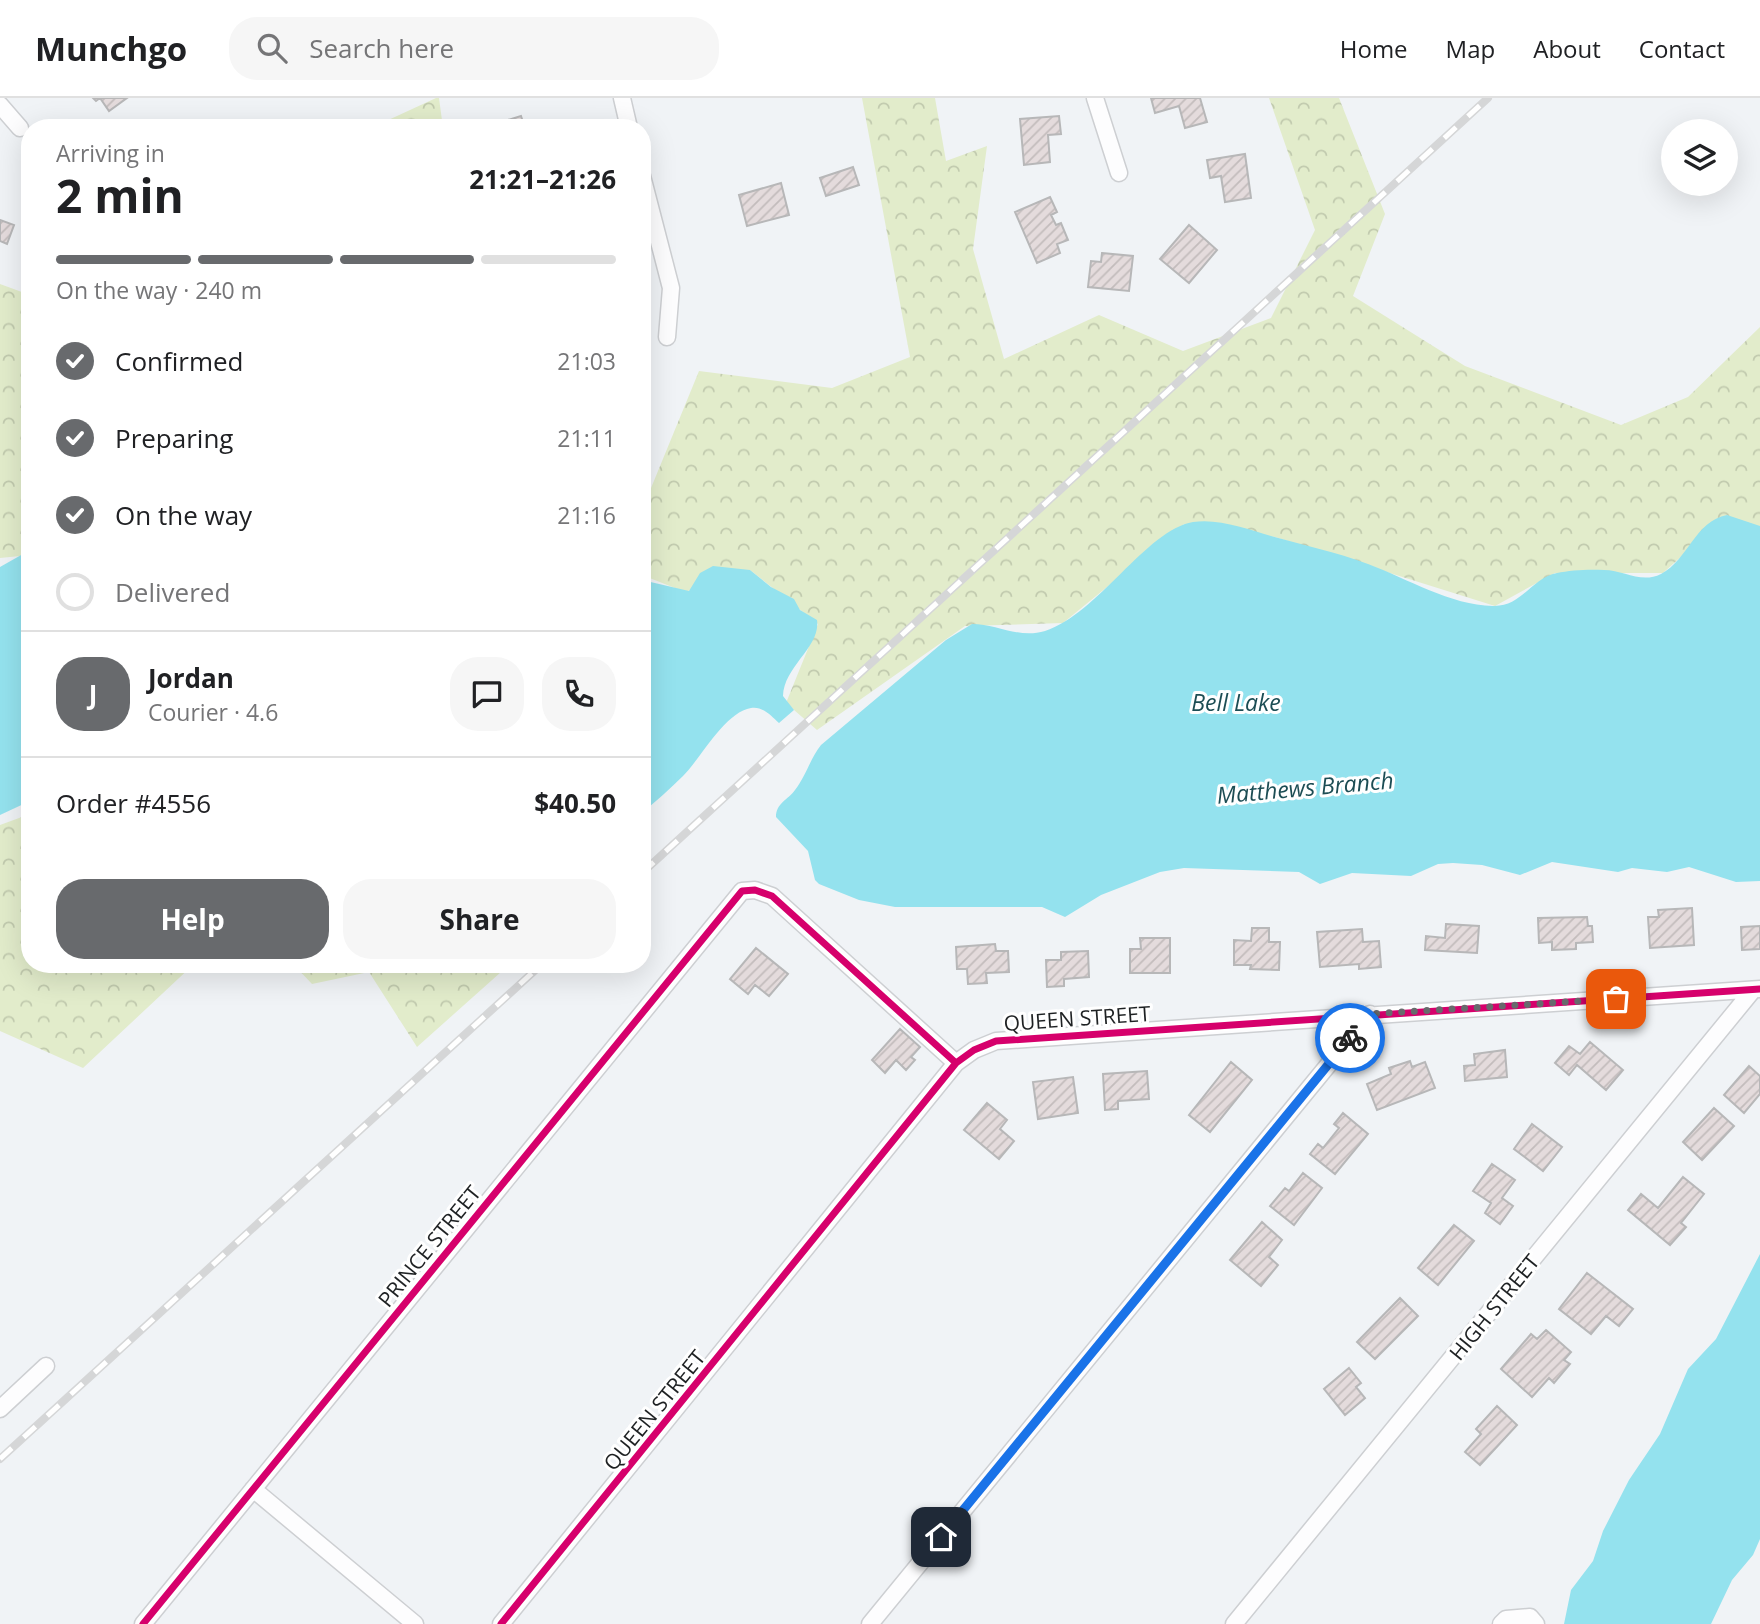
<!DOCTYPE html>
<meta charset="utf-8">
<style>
body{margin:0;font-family:"Open Sans",sans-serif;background:#f6f6f6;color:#202124;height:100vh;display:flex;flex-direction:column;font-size:26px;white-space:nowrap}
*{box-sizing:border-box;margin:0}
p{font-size:23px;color:#757577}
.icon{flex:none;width:38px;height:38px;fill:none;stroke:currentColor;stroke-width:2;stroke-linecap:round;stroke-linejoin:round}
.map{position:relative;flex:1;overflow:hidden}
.sheet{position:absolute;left:21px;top:21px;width:630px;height:854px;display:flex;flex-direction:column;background:#fff;border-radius:28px;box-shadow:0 7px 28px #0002}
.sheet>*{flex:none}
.controls{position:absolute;left:1661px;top:21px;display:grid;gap:14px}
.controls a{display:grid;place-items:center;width:77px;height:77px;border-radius:50%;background:#fff;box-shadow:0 7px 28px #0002;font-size:35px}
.pin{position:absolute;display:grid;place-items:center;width:60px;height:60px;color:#fff;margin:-30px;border-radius:14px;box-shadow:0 4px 10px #0006}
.courier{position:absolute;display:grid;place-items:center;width:70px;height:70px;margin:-35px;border:5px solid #1a73e8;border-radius:50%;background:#fff;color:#222;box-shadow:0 2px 9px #0007}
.overview em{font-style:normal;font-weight:700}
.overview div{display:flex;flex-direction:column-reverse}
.overview{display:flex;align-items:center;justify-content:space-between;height:119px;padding:0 35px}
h1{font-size:46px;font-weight:700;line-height:52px}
.bar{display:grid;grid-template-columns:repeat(4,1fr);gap:10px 7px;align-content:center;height:84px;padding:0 35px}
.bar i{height:9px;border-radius:5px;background:#e0e0e0}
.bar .active{background:#686a6d}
.bar p{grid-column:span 4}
.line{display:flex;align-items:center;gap:18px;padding:0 35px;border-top:2px solid #e0e0e0}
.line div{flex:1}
.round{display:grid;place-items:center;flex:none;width:74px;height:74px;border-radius:28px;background:#f6f6f6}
ol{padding:0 35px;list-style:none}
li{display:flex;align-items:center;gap:21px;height:77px}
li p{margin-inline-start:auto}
li .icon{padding:7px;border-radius:50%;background:#686a6d;color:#fff;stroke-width:4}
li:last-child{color:#757577}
li i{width:38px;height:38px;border:4px solid #e0e0e0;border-radius:50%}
.cta{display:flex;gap:14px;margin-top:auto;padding:14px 35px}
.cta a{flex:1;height:80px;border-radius:28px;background:#686a6d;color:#fff;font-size:28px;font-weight:700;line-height:80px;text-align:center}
.cta a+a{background:#f6f6f6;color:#202124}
header{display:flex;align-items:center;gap:42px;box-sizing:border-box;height:98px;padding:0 35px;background:#fff;border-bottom:2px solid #e0e0e0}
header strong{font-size:33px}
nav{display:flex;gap:38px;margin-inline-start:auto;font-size:24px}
.search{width:490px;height:63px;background:#f6f6f6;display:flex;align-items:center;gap:18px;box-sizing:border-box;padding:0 24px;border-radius:28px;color:#757577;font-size:26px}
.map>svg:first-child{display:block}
.forest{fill:url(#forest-crowns)}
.water{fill:#94e2ee}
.building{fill:url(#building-hatch);stroke:#b7b7b8;stroke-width:2}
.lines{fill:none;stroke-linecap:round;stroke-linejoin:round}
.street-casing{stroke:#cdcfd2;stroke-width:19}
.street{stroke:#fdfdfe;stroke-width:16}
.rail-casing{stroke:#d5d6d7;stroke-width:8}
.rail{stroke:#fff;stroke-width:5;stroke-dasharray:16;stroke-linecap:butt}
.cycleway-casing{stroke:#fff;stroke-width:11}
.cycleway{stroke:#d6006c;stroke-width:7}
.done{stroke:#686a6d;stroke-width:7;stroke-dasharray:0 12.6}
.route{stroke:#1a73e8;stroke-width:9}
.labels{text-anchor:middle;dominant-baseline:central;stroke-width:6;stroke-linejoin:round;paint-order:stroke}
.street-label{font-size:21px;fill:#1e2123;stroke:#fff}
.water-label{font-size:23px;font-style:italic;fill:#1c4d54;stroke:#fff}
</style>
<header>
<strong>Munchgo</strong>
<div class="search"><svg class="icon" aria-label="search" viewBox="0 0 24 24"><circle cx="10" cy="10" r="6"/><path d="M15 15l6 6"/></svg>Search here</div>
<nav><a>Home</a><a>Map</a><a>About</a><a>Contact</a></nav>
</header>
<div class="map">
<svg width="1760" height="1526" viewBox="0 0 1760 1526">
<defs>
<pattern id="forest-crowns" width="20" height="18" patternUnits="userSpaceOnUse" patternTransform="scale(1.75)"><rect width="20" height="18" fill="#e2eccb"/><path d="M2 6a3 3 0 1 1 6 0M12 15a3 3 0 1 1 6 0" fill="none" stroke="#c1caae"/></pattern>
<pattern id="building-hatch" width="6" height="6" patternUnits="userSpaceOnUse" patternTransform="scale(1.75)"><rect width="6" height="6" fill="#e4dbdc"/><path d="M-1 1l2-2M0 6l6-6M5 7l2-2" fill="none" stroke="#c3bcbc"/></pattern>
</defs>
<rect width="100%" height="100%" fill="#f0f3f6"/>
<!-- forest -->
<path class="forest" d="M436,0H439L443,30H371Z
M862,0H935L946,63L987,48L973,151L1004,261L1099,217L1183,253L1271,220L1315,132L1269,0H1339L1385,116L1353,198L1465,268L1621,327L1688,299L1760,229V440L1727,417L1663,475H1555L1495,508L1275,439L1184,426L1063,525L965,528L817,632L786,605L818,526L750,472L685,494L642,477V412L699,273L832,290L910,259Z
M0,186L30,197V457L0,460Z
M30,716V866H194L83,970L0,933V727Z
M293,866H510L417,949L369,874L312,886Z"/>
<!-- water -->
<path class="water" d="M1727,417L1760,428V783L1736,784L1689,769L1667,774L1632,770L1618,774L1552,764L1520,777L1482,767L1453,765L1438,766L1411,778L1352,775L1320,786L1299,774L1184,770L1160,774L1101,797L1065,819L1042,809H895L859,802L819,786L815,782L808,753L776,719C776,705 788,702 795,692C806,678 810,661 821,647L946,542L972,526C997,526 1019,541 1045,533C1098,516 1146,432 1193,424C1218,420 1248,431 1271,438C1303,447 1336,454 1368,466C1408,481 1450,507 1493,508C1522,509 1531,480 1557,475C1570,472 1590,471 1604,472C1624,472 1641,486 1661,476C1688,462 1695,423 1727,417Z
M30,452V703L0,717V469Z
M713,468L750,472L771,489L794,501L800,512L817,522C821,549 784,568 783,598L794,612L779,625C771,618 763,608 751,610C725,614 701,660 683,678C670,691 656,703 642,715V482L689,493L700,475Z
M1760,1156V1441L1753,1457L1732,1482L1711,1526H1564L1571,1492L1593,1463L1603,1433L1629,1382L1660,1336L1688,1271L1716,1241Z"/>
<!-- building -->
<path class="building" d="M93,0H127L109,13L100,0L96,3Z
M1151,0H1200L1207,24L1185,30L1179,8L1155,15Z
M521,18L525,30H496L495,26Z
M1059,18L1061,36L1048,37L1050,64L1024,67L1020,21Z
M1245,56L1251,100L1225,104L1221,78L1210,80L1207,62Z
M853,69L859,87L826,98L820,80Z
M781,85L789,117L747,128L739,97Z
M1050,99L1057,114L1051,117L1056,127L1061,125L1068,142L1057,146L1060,155L1037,165L1015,114Z
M0,122L14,127L7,146L0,143Z
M1189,127L1217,152L1189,185L1160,161Z
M1102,155L1133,158L1129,193L1088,189L1091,163L1101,164Z
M1692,810L1694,847L1650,850L1648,819H1659L1658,812Z
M1587,819L1588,828H1592L1593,844L1576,845V851L1552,852V844L1539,845L1538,820Z
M1446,826L1479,828L1477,855L1425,852L1426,838L1445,840Z
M1760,828V851L1742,852L1741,829Z
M1252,830H1269V844H1280L1279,872L1250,871L1251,867H1234V842L1251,843Z
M1362,831L1363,844L1379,843L1381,869L1359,871V866L1320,869L1317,834Z
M1140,840H1170V875H1130V851H1141Z
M995,846L996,853H1008L1009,874L986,875L987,885L968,886L967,871H957L956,849Z
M756,850L788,876L769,898L755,887L748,896L730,881Z
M1088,853L1089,879L1064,881V888L1047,889L1046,862H1061V854Z
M900,931L920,949L911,959L915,962L906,972L896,962L885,975L872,962Z
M1590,944L1623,972L1606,992L1577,967L1569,977L1555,965L1569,948L1580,956Z
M1505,952L1507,979L1465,983L1464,968L1475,967L1474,956Z
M1410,963L1412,969L1425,964L1435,990L1377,1012L1367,986L1391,976L1389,970Z
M1231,964L1252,982L1210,1034L1189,1017Z
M1749,968L1760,978V996L1744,1015L1724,997Z
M1147,973L1149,1001L1118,1003V1011L1105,1012L1103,976Z
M1073,979L1078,1015L1038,1021L1033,984Z
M987,1005L1007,1022L1000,1031L1014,1043L999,1061L964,1032Z
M1714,1010L1734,1028L1702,1062L1683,1044Z
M1343,1015L1368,1036L1335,1076L1310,1056L1318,1046L1323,1050L1339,1030L1334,1026Z
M1532,1026L1562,1049L1543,1073L1514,1051Z
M1492,1066L1515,1082L1502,1100L1513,1108L1500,1126L1485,1115L1491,1105L1473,1093Z
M1303,1075L1322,1090L1294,1127L1270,1108L1285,1090L1289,1093Z
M1683,1079L1704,1096L1681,1125L1686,1129L1670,1147L1628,1112L1641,1096L1658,1110Z
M1262,1124L1282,1142L1269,1159L1278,1167L1261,1188L1230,1162Z
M1454,1127L1474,1143L1438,1187L1418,1170Z
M1587,1175L1633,1211L1619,1228L1606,1218L1591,1236L1559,1211Z
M1400,1200L1418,1218L1375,1261L1357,1244Z
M1546,1232L1571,1254L1564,1262L1570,1266L1554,1285L1549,1280L1532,1299L1501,1271L1531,1236L1537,1241Z
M1349,1270L1361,1285L1356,1289L1365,1300L1345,1317L1324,1291Z
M1497,1308L1517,1327L1480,1367L1465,1354L1481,1336L1476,1331Z"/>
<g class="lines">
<defs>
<path id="street" d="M622,0L629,30
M1095,0L1119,75
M0,7L20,30
M642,78L671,190L667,239
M0,1311L46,1268
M253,1391L415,1526
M143,1526L742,793L755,792L772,798L956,965
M501,1526L956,965L974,952L996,943L1760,891
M870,1526L1370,916
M1234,1526L1753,892
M1501,1526L1506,1521L1530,1519L1536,1526"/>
</defs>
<!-- street casing -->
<use href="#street" class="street-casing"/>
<!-- street -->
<use href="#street" class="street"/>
<defs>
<path id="rail" d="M642,775L1488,0
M0,1361L542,866"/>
</defs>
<!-- rail casing -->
<use href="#rail" class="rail-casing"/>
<!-- rail -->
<use href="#rail" class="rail"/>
<defs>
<path id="cycleway" d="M143,1526L742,793L755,792L772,798L956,965
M501,1526L956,965L974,952L996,943L1760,891"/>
</defs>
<!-- cycleway casing -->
<use href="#cycleway" class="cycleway-casing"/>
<!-- cycleway -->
<use href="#cycleway" class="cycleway"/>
</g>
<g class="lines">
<!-- done -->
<path class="done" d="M1350,940L1370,916L1616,901"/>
<!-- route -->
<path class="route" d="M941,1439L1350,940"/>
</g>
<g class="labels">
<!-- street labels -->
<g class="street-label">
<text transform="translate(1077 920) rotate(-4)">QUEEN STREET</text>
<text transform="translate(429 1148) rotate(-51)">PRINCE STREET</text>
<text transform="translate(1494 1209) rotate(-51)">HIGH STREET</text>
<text transform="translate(654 1312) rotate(-51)">QUEEN STREET</text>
</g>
<!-- water labels -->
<g class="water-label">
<text x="1236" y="604">Bell Lake</text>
<text transform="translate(1305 689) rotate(-5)">Matthews Branch</text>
</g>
</g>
</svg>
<div class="controls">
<a><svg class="icon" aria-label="layers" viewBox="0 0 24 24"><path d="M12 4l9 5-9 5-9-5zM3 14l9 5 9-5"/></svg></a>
</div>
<div class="pin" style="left:1616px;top:901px;background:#ea580c"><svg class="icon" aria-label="bag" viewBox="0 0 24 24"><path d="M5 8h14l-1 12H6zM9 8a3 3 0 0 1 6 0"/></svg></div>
<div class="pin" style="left:941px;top:1439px;background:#1f2937"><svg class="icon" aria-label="home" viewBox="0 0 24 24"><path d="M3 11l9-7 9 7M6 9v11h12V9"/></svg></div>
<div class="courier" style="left:1350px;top:940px"><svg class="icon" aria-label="bike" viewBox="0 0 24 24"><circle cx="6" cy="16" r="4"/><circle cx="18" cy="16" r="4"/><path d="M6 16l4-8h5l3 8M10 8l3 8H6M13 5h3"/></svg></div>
<section class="sheet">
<div class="overview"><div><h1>2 min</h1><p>Arriving in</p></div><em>21:21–21:26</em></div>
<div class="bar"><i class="active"></i><i class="active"></i><i class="active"></i><i></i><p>On the way · 240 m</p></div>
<ol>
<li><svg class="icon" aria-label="check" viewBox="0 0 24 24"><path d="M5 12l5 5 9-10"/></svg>Confirmed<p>21:03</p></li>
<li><svg class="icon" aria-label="check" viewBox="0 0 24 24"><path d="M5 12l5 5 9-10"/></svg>Preparing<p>21:11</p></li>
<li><svg class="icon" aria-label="check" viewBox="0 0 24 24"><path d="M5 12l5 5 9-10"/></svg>On the way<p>21:16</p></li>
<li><i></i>Delivered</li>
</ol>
<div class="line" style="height:126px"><b class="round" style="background:#686a6d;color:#fff">J</b><div><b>Jordan</b><p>Courier · 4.6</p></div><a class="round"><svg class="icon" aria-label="chat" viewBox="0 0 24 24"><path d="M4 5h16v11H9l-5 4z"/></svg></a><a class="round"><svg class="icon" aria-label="phone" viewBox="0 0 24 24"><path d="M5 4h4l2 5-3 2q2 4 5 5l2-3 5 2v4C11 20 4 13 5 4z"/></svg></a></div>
<div class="line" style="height:91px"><div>Order #4556</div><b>$40.50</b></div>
<div class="cta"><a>Help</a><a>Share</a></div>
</section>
</div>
